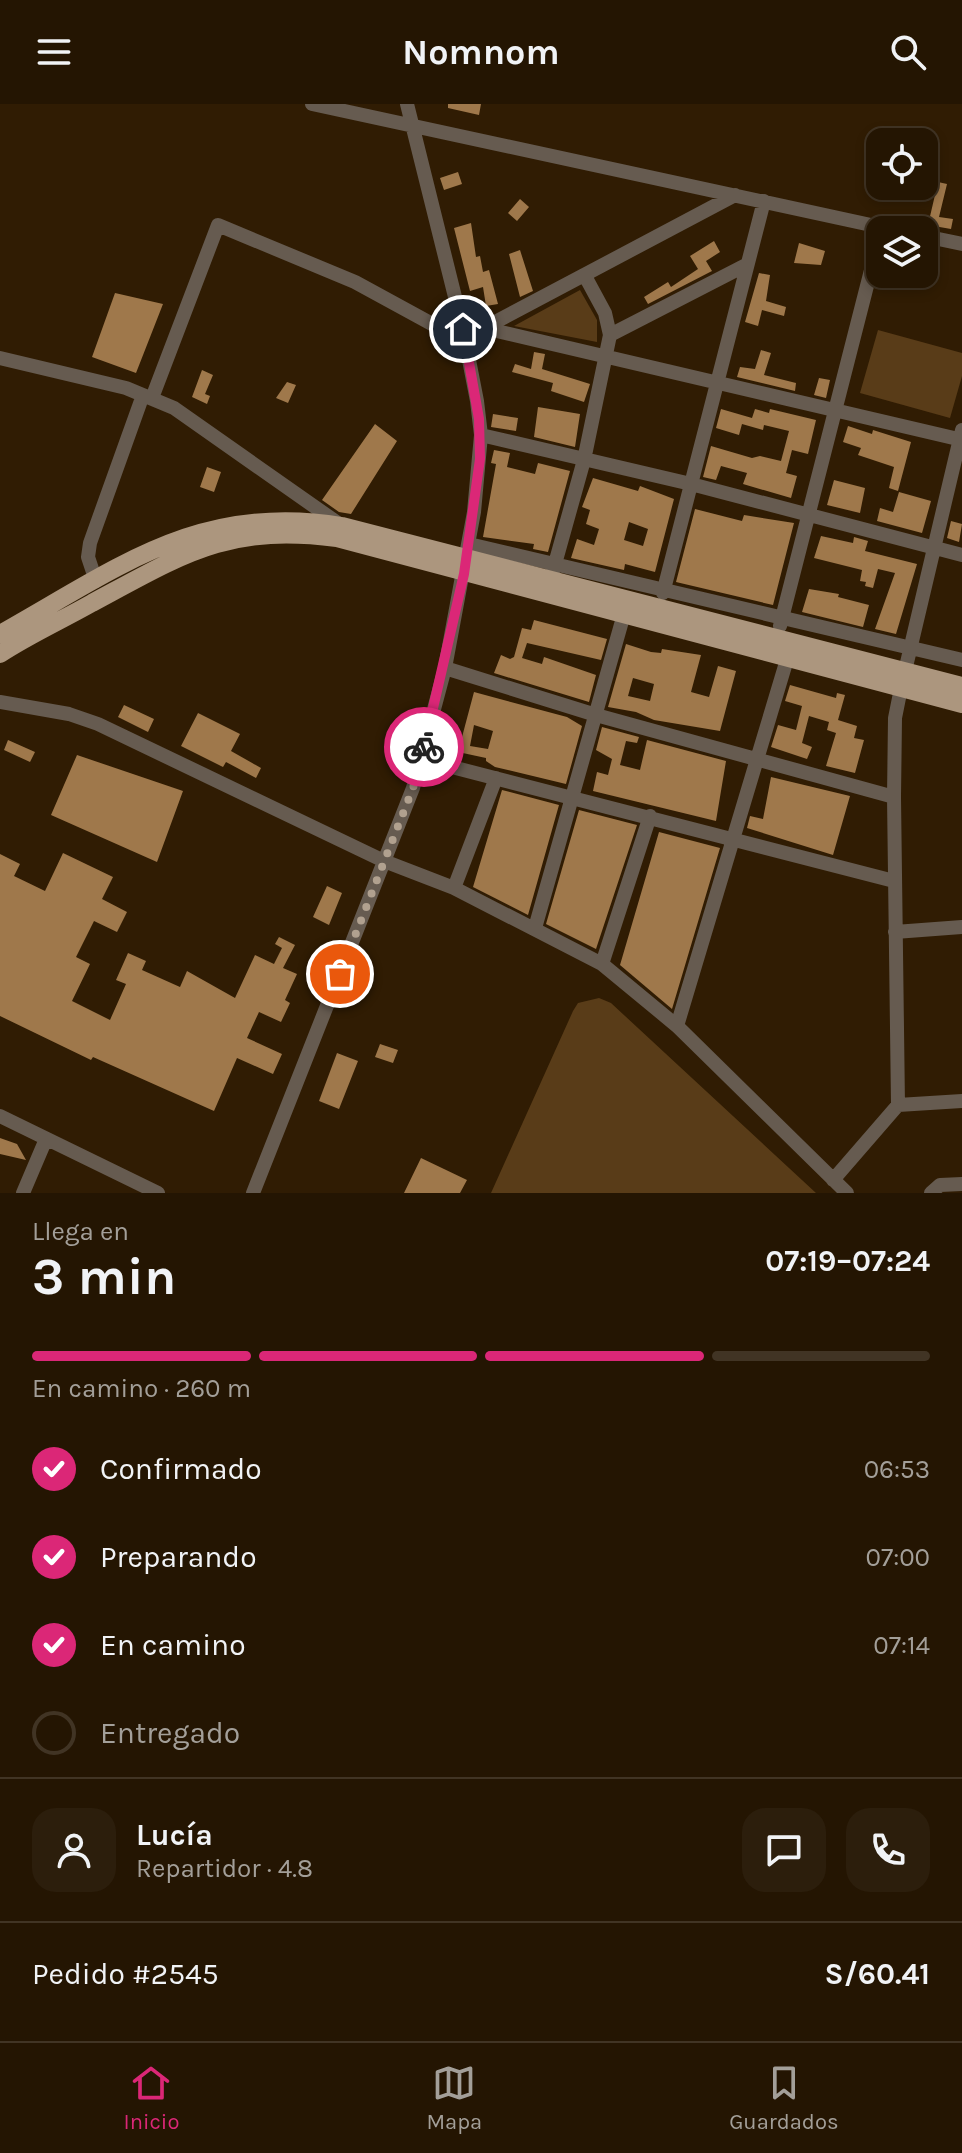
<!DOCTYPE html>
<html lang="es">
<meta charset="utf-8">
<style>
body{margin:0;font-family:Karla,sans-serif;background:#2c1e0c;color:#f1f3f6;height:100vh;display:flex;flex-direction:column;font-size:30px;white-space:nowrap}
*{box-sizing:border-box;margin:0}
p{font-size:26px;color:#a39f99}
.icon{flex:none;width:44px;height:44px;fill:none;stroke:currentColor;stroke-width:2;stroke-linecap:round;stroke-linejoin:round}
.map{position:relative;height:1089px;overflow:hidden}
.side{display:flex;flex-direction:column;background:#241502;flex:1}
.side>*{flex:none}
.buttons{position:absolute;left:866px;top:24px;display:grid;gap:16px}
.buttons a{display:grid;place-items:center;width:72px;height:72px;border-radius:16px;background:#241502;box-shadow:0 4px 12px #0003,0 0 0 2px #413424;font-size:40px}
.pin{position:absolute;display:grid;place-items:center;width:68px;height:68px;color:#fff;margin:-34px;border:4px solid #fff;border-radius:50%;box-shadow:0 2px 8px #0007}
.courier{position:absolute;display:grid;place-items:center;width:80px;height:80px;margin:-40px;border:6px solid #db2777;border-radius:50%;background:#fff;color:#222;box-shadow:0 2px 10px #0007}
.head em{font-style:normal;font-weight:700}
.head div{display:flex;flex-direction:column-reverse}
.head{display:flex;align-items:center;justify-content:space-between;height:136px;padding:0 32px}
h1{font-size:52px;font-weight:700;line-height:60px}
.bar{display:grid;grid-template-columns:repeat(4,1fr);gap:12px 8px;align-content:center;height:96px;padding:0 32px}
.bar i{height:10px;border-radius:6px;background:#413424}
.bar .active{background:#db2777}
.bar p{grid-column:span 4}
.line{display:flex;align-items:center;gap:20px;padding:0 32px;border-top:2px solid #413424}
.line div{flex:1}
.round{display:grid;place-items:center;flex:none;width:84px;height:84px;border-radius:24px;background:#2c1e0c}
ol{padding:0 32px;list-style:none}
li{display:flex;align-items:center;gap:24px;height:88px}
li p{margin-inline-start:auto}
li .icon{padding:8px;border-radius:50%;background:#db2777;color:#fff;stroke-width:4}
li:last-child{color:#a39f99}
li i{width:44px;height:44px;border:4px solid #413424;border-radius:50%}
header{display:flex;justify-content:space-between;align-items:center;height:104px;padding:0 32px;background:#241502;font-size:36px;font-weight:700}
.dock{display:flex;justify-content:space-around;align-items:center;height:112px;border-top:2px solid #413424;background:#241502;font-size:22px;color:#a39f99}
.dock a{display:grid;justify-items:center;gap:4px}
.dock .active{color:#db2777}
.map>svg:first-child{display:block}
.green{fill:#593c18}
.building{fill:#9f784b;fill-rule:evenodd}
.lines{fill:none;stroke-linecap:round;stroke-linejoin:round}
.minor{stroke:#665b50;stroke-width:14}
.major{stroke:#ac967e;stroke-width:18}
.done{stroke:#b1a18f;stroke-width:8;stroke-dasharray:0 14.4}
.route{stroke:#db2777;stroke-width:10}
</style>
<header><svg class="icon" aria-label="menu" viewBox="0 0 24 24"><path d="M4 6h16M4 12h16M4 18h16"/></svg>Nomnom<svg class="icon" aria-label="search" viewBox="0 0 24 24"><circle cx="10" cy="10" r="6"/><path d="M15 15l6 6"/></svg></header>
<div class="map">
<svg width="962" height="1089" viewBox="0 0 962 1089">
<rect width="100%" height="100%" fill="#301c03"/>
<!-- green -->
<path class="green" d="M580,186L597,216V238L514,222Z
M878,226L962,249V272L950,314L860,289Z
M599,894L611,899L816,1089H491L573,907L578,899Z"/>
<!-- building -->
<path class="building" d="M448,0H481L479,11L448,4Z
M458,68L462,80L444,86L440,74Z
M938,78L947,80L939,113L953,115L951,125L928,121Z
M520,95L529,103L517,117L508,109Z
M471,119L476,153L480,152L483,168L489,166L498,200L486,202L483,183L470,187L454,124Z
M714,137L720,148L706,157L712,167L648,200L644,193L668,178L671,183L698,165L690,152Z
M799,139L825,147L821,161L794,159Z
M520,146L533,187L520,193L509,150Z
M759,169L770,171L766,197L786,203L784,212L762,206L758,222L745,218Z
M115,189L163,200L136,269L92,253Z
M761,246L771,249L764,271L796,279L795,287L737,273L740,263L755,265Z
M534,248L545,250L542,265L590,280L584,298L551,287L553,279L512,268L515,260L531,265Z
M202,266L213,271L205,290L210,292L207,300L192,293Z
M819,274L830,276L826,294L814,291Z
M287,278L296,281L288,299L276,294Z
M538,303L580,310L575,343L534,333Z
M721,305L752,314L755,305L769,309L770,305L816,316L808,350L792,346L786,369L797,372L791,394L743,380L747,369L721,362L716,376L703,373L711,342L752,354L760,352L781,357L789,327L764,321L763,326L742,320L739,331L716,324Z
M493,310L518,314L516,327L491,323Z
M375,320L397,337L351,410L339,408L322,396Z
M848,322L872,330L873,326L911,338L898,387L889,384L894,363L858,351L861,344L843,338Z
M494,346L510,349L507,363L535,370L538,359L570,367L548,448L533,445L534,440L483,433L496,360L491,359Z
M207,363L221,368L214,388L200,383Z
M593,374L638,387L640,382L674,395L655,468L625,460L624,466L571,454L577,435L594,441L599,425L586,420L590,406L582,403ZM629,418L648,425L643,442L624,436Z
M834,376L865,384L860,409L827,401Z
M899,388L931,397L922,429L877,417L880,404L893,408Z
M695,405L742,417L744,411L794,419L773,501L676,478Z
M951,417L962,420L959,438L947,434Z
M821,432L853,439L854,433L868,437L865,447L917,460L896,530L875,525L895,469L878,465L873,484L865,482L866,478L860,477L862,466L814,454Z
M809,485L839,490L838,493L869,501L863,523L802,508Z
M534,516L607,535L601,556L527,539L522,554L542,560L544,553L596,571L589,598L494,569L501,551L510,555L514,553L522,524L531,526Z
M626,540L651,548L661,549L662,545L701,551L691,588L709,593L718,562L736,567L720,627L654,616L636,608L608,603ZM633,574L654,580L650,597L628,592Z
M790,581L836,594L837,589L845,591L838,616L857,622L854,634L864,636L855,669L826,662L836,629L827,626L829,618L809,612L802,639L812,643L807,655L771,643L778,621L796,626L802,602L785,597Z
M474,588L567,613L582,622L566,680L495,663L486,657V654L458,648ZM474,621L493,627L488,645L470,642Z
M124,601L154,615L148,628L118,613Z
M198,609L240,630L231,647L261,664L256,674L226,658L223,663L181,642Z
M602,623L639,633L637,639L626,637L620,661L640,666L647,636L726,657L716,717L593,687L597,668L608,671L612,655L596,646Z
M8,636L35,648L30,658L4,646Z
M77,651L183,687L157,758L51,711Z
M771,673L850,692L833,751L747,724L750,712L763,715Z
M502,686L559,701L528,811L473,783Z
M579,706L637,721L596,845L546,820Z
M659,728L720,744L672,905L620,861Z
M63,749L113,773L102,795L127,808L117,828L94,817L76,853L90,860L72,897L110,916L126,880L116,876L128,849L146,857L142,866L180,883L187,867L235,894L255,851L274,860L282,844L275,840L279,833L295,841L283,864L297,870L285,896L290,899L281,918L259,908L247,934L282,950L273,970L237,954L214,1007L93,953L91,956L0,912V750L20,760L14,772L45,787Z
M327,782L342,789L329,821L313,813Z
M380,940L398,946L393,959L375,953Z
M337,949L358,957L339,1005L319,997Z
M0,1034L17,1040L26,1056L0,1050Z
M421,1054L467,1076L460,1089H404Z"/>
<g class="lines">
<!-- minor -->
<path class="minor" d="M312,0L894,126
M924,132L962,140
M484,224L735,91
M463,225L484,224L962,336
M610,231L746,161
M0,254L126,284L174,304L342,422
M152,294L218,121L355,178L465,238
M481,331L691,380L962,451
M469,440L962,556
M553,467L584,356L610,231L605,209L585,172
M96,477L88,453L90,439L143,291
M663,489L764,97
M780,522L880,131
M445,564L596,611L894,693
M905,567L962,326
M0,598L69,610L98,620L384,757L454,784L602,860L677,922L847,1089
M421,655L894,777
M454,784L496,674
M535,824L624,510
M895,828L962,823
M602,860L650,712
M677,922L788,552
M898,1001L894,693L895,614L901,584
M0,1012L158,1089
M833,1076L898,1001L962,997
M23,1089L46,1035
M253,1089L413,684L445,564L474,408L481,331L477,297L463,225L407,0
M931,1089L940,1081L962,1080"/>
<!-- major -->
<path class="major" d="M0,530C118,464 200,398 342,422L962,582
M0,550C29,531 62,516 92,499C185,449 228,420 337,434L962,600"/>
</g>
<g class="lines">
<!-- done -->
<path class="done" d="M340,870L413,684L424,643"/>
<!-- route -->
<path class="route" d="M424,643L464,470L480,355L479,315L463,225"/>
</g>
</svg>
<div class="buttons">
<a><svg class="icon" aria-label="locate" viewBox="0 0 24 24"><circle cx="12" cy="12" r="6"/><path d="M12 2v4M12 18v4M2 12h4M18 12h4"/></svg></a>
<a><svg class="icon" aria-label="layers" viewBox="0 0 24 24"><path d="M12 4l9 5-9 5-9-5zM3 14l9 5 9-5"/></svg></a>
</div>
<div class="pin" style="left:340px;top:870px;background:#ea580c"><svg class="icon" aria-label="bag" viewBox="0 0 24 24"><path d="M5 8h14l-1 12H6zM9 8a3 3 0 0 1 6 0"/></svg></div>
<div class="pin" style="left:463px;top:225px;background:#1f2937"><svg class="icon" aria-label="home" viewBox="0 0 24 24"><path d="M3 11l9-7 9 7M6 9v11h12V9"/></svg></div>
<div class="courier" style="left:424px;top:643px"><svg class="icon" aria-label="bike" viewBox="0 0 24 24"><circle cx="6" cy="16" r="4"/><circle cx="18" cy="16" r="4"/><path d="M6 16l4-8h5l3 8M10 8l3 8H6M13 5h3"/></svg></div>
</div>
<section class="side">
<div class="head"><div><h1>3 min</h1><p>Llega en</p></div><em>07:19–07:24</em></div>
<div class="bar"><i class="active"></i><i class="active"></i><i class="active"></i><i></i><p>En camino · 260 m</p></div>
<ol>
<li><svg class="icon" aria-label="check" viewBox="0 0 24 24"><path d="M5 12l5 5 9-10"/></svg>Confirmado<p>06:53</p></li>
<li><svg class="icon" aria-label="check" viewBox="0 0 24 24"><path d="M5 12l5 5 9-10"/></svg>Preparando<p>07:00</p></li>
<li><svg class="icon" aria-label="check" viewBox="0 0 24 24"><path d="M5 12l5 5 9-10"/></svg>En camino<p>07:14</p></li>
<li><i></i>Entregado</li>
</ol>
<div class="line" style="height:144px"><a class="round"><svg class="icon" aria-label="person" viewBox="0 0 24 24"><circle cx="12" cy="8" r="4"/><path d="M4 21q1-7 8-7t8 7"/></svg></a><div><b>Lucía</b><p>Repartidor · 4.8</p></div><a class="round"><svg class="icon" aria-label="chat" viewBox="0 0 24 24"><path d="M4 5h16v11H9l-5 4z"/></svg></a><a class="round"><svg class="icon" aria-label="phone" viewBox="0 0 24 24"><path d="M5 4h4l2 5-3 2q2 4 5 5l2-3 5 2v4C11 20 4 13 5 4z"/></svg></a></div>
<div class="line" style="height:104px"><div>Pedido #2545</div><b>S/60.41</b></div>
</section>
<nav class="dock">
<a class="active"><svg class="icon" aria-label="home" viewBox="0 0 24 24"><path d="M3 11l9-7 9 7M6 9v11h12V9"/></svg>Inicio</a>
<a><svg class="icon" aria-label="map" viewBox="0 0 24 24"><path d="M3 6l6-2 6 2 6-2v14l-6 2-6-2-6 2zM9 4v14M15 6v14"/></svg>Mapa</a>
<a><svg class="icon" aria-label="saved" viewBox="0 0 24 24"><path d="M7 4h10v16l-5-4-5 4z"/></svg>Guardados</a>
</nav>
